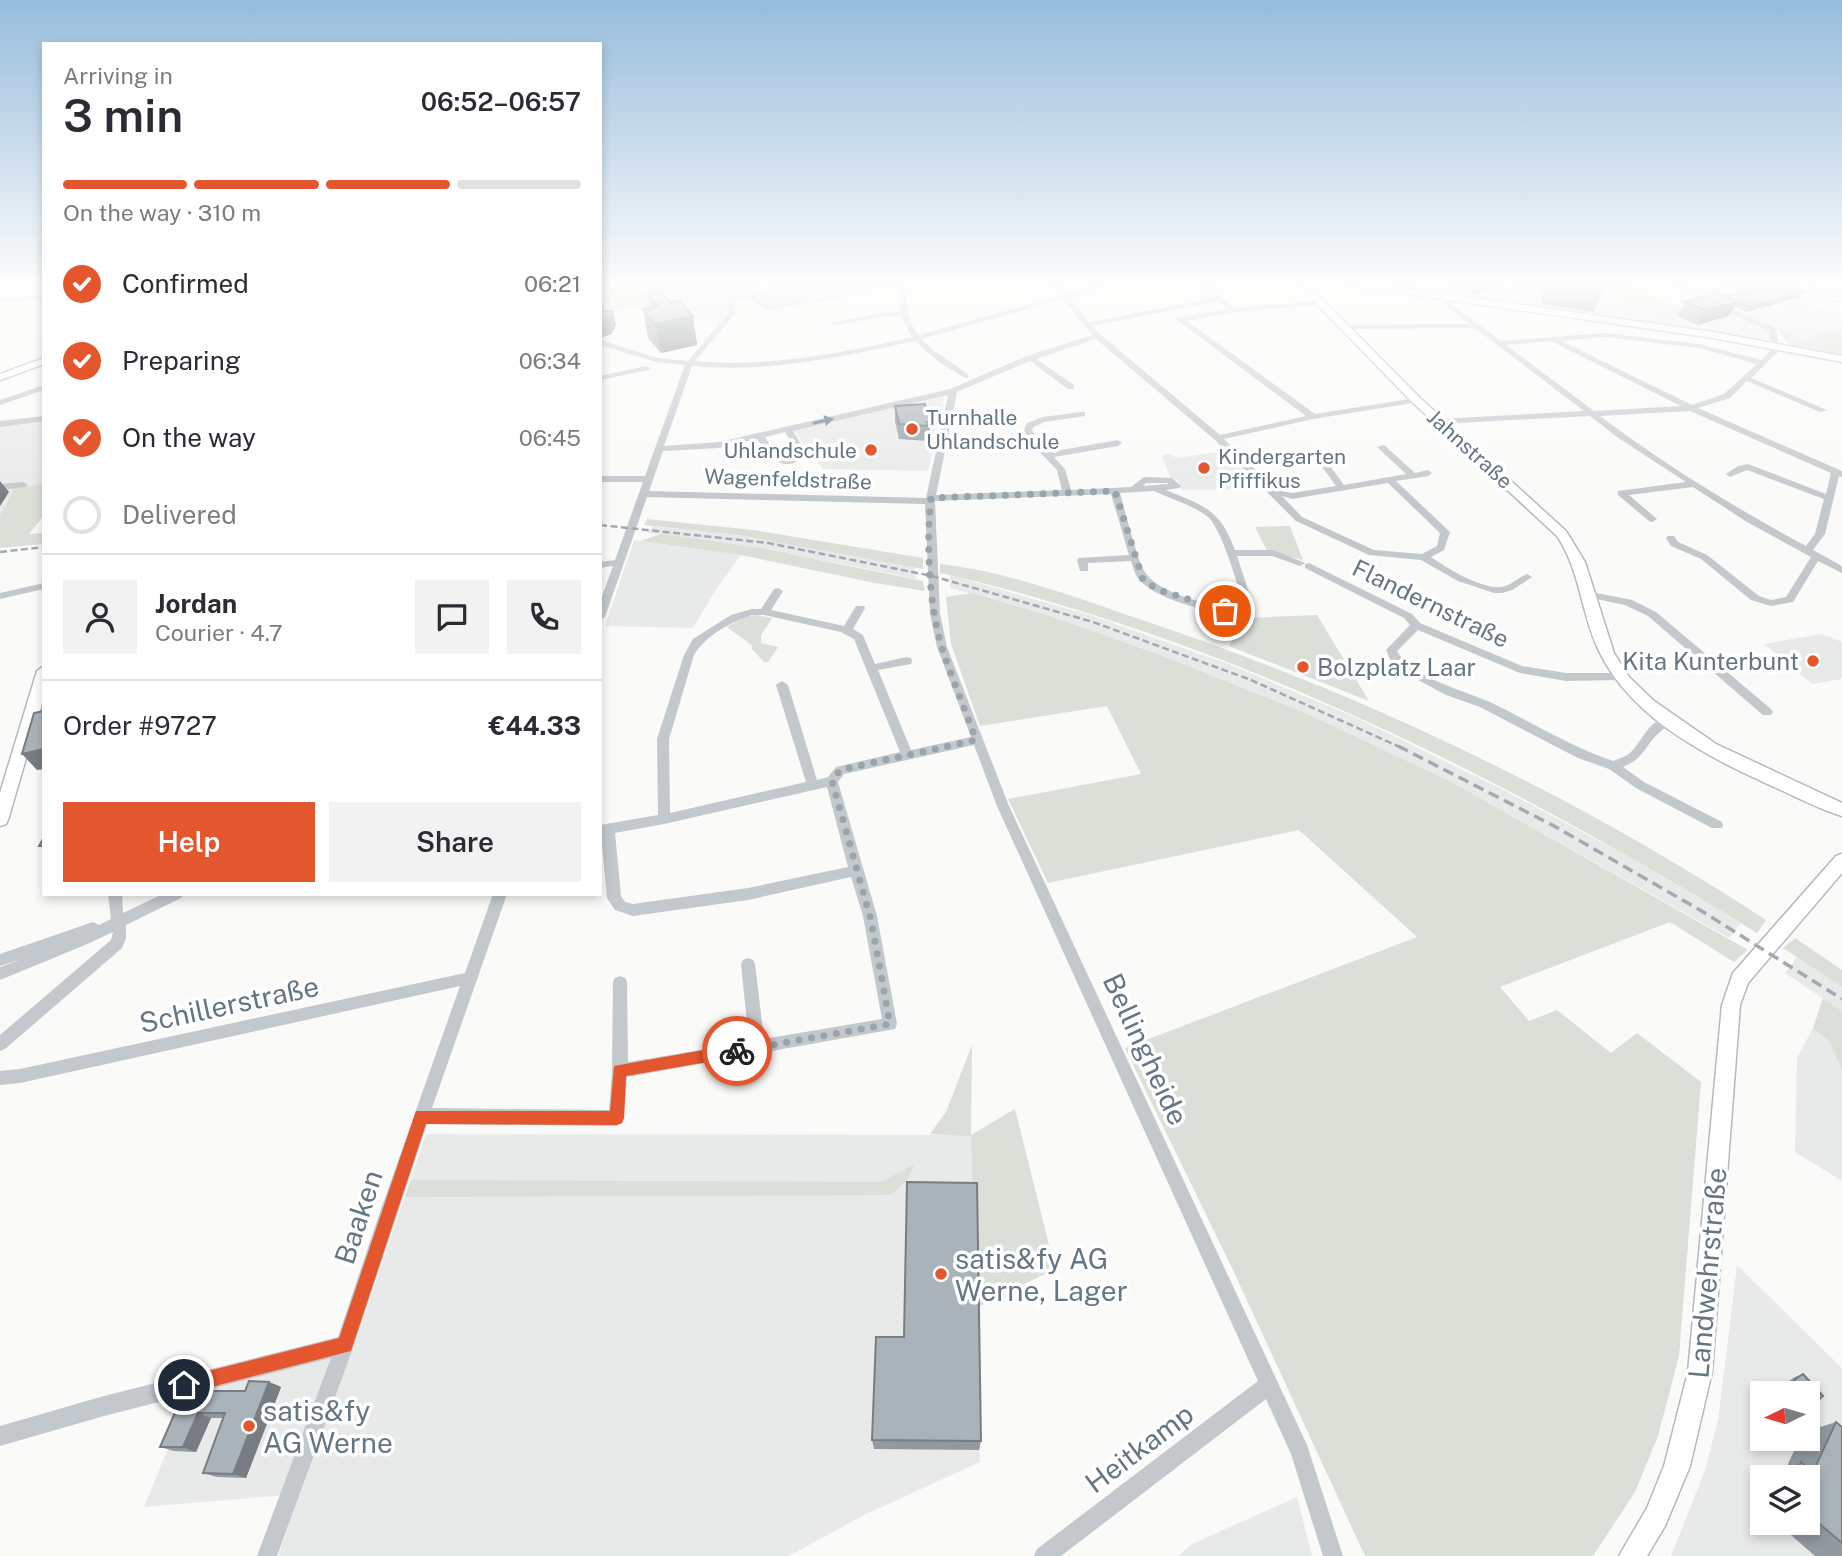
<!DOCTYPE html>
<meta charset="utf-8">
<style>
body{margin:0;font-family:"Public Sans",sans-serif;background:#f2f2f3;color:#2b2b33;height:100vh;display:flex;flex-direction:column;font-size:26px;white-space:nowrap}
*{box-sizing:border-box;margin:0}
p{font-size:23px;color:#7c7c81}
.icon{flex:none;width:38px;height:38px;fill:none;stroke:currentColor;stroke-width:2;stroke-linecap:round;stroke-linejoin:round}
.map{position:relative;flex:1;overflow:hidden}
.drawer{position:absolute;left:42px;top:42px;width:560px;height:854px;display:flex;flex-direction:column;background:#fff;border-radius:0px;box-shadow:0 4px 10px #0003}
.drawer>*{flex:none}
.needle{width:46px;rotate:265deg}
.tools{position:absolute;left:1750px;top:1381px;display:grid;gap:14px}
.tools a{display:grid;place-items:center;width:70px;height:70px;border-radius:0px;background:#fff;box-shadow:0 4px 10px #0003;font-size:35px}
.pin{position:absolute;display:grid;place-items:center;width:60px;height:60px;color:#fff;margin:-30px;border:4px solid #fff;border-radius:50%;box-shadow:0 2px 7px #0007}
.courier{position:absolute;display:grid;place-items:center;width:70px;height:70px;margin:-35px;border:5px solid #e4572e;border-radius:50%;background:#fff;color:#222;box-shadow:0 2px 9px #0007}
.overview em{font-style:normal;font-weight:600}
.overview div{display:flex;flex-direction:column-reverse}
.overview{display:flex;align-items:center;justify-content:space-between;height:119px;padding:0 21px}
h1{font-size:46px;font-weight:600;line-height:52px}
.bar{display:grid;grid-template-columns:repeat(4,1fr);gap:10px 7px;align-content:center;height:84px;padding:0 21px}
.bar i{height:9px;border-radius:5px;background:#e1e1e2}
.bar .active{background:#e4572e}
.bar p{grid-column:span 4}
.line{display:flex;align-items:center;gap:18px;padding:0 21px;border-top:2px solid #e1e1e2}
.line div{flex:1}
.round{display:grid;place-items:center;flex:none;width:74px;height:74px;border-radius:0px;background:#f2f2f3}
ol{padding:0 21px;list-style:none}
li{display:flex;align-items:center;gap:21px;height:77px}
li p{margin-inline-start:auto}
li .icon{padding:7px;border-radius:50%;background:#e4572e;color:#fff;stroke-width:4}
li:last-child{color:#7c7c81}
li i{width:38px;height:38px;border:4px solid #e1e1e2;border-radius:50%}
.button{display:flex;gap:14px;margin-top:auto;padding:14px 21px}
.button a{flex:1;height:80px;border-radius:0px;background:#e4572e;color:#fff;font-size:28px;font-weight:600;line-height:80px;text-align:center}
.button a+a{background:#f2f2f3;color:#2b2b33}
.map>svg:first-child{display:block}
.built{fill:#e8e9e9;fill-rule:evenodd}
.green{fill:#dadfd7}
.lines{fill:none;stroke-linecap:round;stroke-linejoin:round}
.secondary-casing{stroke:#b3babf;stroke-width:3}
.street{fill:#c3c8cc;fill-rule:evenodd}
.secondary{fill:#fff;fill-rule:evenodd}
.rail-far1{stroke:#a2aab0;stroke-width:2.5;stroke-dasharray:7 3.5;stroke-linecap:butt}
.rail{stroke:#a2aab0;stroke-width:3.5;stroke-dasharray:11 6;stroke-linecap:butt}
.wall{fill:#929a9f}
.shaded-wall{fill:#777d82}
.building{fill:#aab3b9;stroke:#777d82;stroke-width:2}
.oneway{fill:#6a7a87}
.route{fill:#e4572e}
.done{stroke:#99a4ac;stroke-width:7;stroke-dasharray:0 12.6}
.poi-dot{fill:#e4572e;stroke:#fff;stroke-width:2.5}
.labels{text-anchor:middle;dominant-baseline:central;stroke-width:7;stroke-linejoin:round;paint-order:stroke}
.far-poi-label{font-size:21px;fill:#657683;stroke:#fff;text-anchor:start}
.far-street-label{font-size:21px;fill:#657683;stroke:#fff}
.street-label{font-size:24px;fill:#657683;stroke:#fff}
.poi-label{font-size:24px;fill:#657683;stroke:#fff;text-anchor:end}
.near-street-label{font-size:28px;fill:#657683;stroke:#fff}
.near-poi-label{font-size:28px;fill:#657683;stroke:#fff;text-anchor:start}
</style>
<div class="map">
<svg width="1842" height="1556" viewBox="0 0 1842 1556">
<rect width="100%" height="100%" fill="#fafaf8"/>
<!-- built -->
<path class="built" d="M734,282H808L736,298Z
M1444,282H1478L1506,294L1546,282L1598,291L1663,318L1721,303L1698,293L1735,282H1769L1801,299L1842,316V328L1800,340L1787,331L1770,330L1772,340L1762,341L1458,296Z
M727,284V304L722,319L696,321L661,303Z
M940,397L945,398L928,471L823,469L794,431Z
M44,420V484L15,488L0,515V426Z
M1225,451L1263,489L1182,490L1178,481L1170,477L1162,456L1169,454L1177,458Z
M652,526L738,535L914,567L916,579L838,563L648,533Z
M634,540L741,555L717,588L693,628L605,626Z
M950,575L1093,616L1226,663L1357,718L1500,788L1633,859L1741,923L1729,938L1452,782L1301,711L1166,657L1056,618L950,588Z
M1822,634L1842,642V679L1812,684L1764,644Z
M1797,957L1842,987V1011L1785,973Z
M1813,1028L1829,1041L1842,1070V1181L1795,1152L1797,1058Z
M426,1134L971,1135L980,1462L864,1515L789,1556H278L299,1494L144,1507L192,1390L353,1349Z
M1737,1265L1842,1368V1556H1671L1705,1470L1718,1421ZM1762,1393H1808V1438H1762ZM1762,1477H1808V1522H1762Z
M1297,1497L1312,1556H1178L1192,1544Z"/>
<!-- green -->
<path class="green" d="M613,282H727V283L648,308L600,309V298L609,297Z
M815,282H893L897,285L773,306L765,305L752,296Z
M1565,282H1612L1692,311L1663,318L1598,291Z
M1842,328V354L1788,344L1778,329L1787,331L1800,340Z
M44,484V509L41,512L44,515L29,534L44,533V544L0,548V515L15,488Z
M647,519L753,530L923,558V569L738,535L644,525Z
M1290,526L1303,560L1267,551L1255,527Z
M661,534L759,548L923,581L925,591L875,583L741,555L641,541Z
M940,564C1011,572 1080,599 1148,622C1365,695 1574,795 1766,920L1757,933C1506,778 1230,639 940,573Z
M972,593L1056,618L1166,657L1301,711L1452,782L1748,950L1734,962L1670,922L1500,987L1529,1021L1557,1010L1611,1053L1637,1033L1701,1082L1679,1356L1658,1436L1635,1492L1593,1556H1365L1232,1268L1125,1048L1417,937L1299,830L1048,883L1008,799L1141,774L1107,706L980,726L951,644L946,597Z
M756,615L772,618L761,635V643L778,647L768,662H764L751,648L753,646L727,627L747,616Z
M1317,615L1369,701L1229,646L1238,624L1249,625V618Z
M1795,938L1842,970V987L1783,948Z
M1823,998L1842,1011V1070L1829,1041L1813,1028Z
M972,1045L971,1135L1015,1109L1055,1269L976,1308L971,1136L930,1134L946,1112Z
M914,1164L907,1181L890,1195L405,1197L411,1180L882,1182Z"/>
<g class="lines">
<defs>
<path id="secondary" d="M1302,282H1310V287L1420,398L1566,531L1585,562L1614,653L1629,677L1654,701L1716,744L1842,803V816C1822,810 1802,800 1783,791C1716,761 1633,722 1599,651C1581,614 1581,572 1557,536L1412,402L1303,290Z
M1340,282H1360L1713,332L1842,356V362L1713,338L1344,285Z
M1775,282H1788L1842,296V302Z
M44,358V364L0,380V374Z
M44,666V697L8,820L6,824L0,826V793L37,671Z
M1842,854V873L1748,983L1740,1005L1712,1372L1690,1466L1665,1526L1647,1556H1619L1647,1508L1664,1466L1688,1372L1722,1005L1733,973L1836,856Z"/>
</defs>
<!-- secondary casing -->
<use href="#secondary" class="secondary-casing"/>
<!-- street -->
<path class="street" d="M728,282H734L735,297L807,282H818L757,297L767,306L810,300L812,301L808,303L766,310L750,298L735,302V314L695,361C768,368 842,353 912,337L901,316L882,317L833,325L829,323L882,313L900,312L901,292L897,287L877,289L819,302L815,300L877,285L894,283L893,282L902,284C911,301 903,316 919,335L1060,296L1049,282H1055L1066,294L1108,282H1117L1069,298L1089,322L1213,298L1195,282H1202L1235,308L1323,301V305H1320L1233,312L1187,321L1315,414L1416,398L1420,400L1419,402L1313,419L1224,439L1275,489L1292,493L1336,486L1315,457L1319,454L1322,455L1344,485L1406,474L1377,447L1384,445L1415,473L1428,470L1432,473L1428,476L1396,481L1450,532L1444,550L1431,557C1446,568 1483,590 1502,587C1511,585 1519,577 1527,574L1532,577L1512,590L1502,593H1494L1458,581L1421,560L1369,555L1296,521L1215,440L1096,339L1036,359L1074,385V389H1068L1030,361L957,392L936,495L1062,490L1057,470L1031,443L1024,430L1027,423L1042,417L1082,412H1085V416L1044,422L1034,427L1032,430L1038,440L1050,452L1118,440L1122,443L1118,446L1054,457L1065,469L1071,490L1131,487L1144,477L1172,478L1181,486L1179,488L1166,490C1204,506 1220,509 1235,550H1273L1305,563L1300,566L1272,556H1237L1253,605L1251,612C1223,618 1154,601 1137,577C1134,572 1133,566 1131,561L1088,563V571H1080L1077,560L1079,558L1129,555L1111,494L935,501L940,614L947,647L1009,806L1307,1445L1343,1556H1323L1291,1454L1266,1399L1061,1556H1034L1037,1549L1258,1381L997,806L974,745L844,774L838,782L877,916L897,1024L895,1029L627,1077L624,1118L622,1123L616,1126L427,1124L354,1345L277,1556H257L331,1358L104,1416L0,1446V1426L104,1396L338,1337L380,1212L460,986L20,1083L0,1085V1071L20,1069L465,973L493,894H507L432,1108L609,1110L612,1071L613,982L615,978L620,976L625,978L627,982L628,1062L749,1042L741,964L743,960L748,958L753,960L755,964L764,1039L882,1019L863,916L851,877L748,900L633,916L615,910L607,898L600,825L658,815L657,739L684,655L693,639L731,615L752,609H761L774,589L778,588L783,591L771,610L844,626L856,606H864L865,608L853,629L863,635L875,664L907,657L911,658L912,661L911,664L878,670L911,750L971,737L937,647L930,614L925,504L647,497L605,617L600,620V602L613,566L600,568V562L615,560L643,482H600V476H645L685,365L656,362L600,345V340L657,358L688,361L727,314ZM1063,299L1092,335L1027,356L950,389L719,442L664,446L692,366C767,373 842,357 915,341L939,362L965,378H968V374L933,350L922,339ZM1218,301L1227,309L1174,318L1306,416L1220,435L1100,334L1092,326ZM948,395L926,498L649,491L663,451L719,448L757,439C771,460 784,474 808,455L793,431ZM785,432L799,454C780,464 775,452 765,437ZM1146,483H1167L1168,484L1143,486ZM1388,483L1440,533L1437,546L1422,554L1374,550L1302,517L1282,496L1292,499ZM1154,491C1171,499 1193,505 1208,517C1221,528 1241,590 1242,607C1219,610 1162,594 1147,575C1138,565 1125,510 1120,493ZM752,615H764L841,632L854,639L900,752L836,767L828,777L817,780L788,685L782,681L776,685L806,782L670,813L669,739L694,655C706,635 731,622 752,615ZM827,787L848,867L748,888L633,904L625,902L621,896L615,833L664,824Z
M1529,282H1538L1508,293L1503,292Z
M1663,282H1671L1776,328L1779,351L1751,378L1827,410L1820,412L1747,381L1730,398L1698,408L1842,471V477L1839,476L1825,534L1813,550L1842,566V573L1818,561L1793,602L1771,606L1751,600L1701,559L1671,546L1666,538L1668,536H1674L1678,542L1707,555L1759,596L1771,600L1786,597L1811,557L1747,522L1693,487L1629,495L1657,519L1652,522L1649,521L1618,495V491L1686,482L1617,437L1590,416L1437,424V420L1440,419L1584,411L1475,328L1345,329L1341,327L1345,325L1469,324L1443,303V301L1445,300L1501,341L1605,333L1699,344L1761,360L1771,350L1769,331ZM1605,337L1699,348L1757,364L1724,394L1692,405L1561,341ZM1551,341L1681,406L1594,411L1506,345ZM1690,411L1831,473L1826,494L1748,464L1738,466L1726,474L1730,477L1747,470L1824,499L1815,534L1806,546C1735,508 1664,464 1600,416Z
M44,295V299L0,303V299Z
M646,366L650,368L649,370L600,380V376Z
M44,385V390L0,405V400Z
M44,416V421L0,427V421Z
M23,482L28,485L26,487L0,490V484Z
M1309,563L1412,614L1420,623L1522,666L1566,673H1624L1626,676L1620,680L1566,681L1520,673L1418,630L1397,651C1410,677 1465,691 1490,702C1531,722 1570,746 1613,761C1618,759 1624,757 1629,754C1642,743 1650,715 1671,718L1673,721C1669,726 1664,728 1660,732C1644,746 1645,758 1623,767L1644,782L1722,822L1723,825L1722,828H1712L1636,788L1609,769L1578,758L1480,707L1446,695L1407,674L1391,661L1386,650L1410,625L1404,618L1305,568V564Z
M44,583V589L0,599V593Z
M1591,592L1632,600L1656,612L1771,709L1773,712L1771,715H1763L1648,616L1625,605L1587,597V593Z
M108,894H122L123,913L163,894H183L181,898L126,925V938L122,948L5,1049L0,1051V1035L111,940L113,932L85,945L0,980V967L22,959L0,966V954L93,922L99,925L111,919Z"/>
<!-- secondary -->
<use href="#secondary" class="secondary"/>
<!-- rail-far1 -->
<path class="rail-far1" d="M600,525L768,543L932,576L1093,622L1251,680L1402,748
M0,552L44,547"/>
<!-- rail -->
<path class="rail" d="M1398,746L1554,826L1700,910L1842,999"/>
</g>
<!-- wall -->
<path class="wall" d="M1453,282H1500L1498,287L1476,294L1452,291Z
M1542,282H1601L1602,293L1593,312L1542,304L1541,286Z
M647,294L671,303L693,316L697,345L661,353L648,338L643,309L650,308Z
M1727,297H1800L1745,312L1735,306L1729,316L1697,325L1677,316L1685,302Z
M895,406L930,422V437H928V441L899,439L895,421Z
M1803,1374L1815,1403L1808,1405V1393H1795L1786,1383L1795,1377Z
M269,1382L281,1387L246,1478L217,1477L203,1473L224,1418H211L196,1452L174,1451L160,1447L192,1401L207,1395L245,1391Z
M1836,1422L1842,1427V1556H1815L1776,1522H1808V1477H1765L1769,1470L1787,1466L1800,1438H1808V1431Z
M872,1440L981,1441L979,1450L874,1449Z
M1762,1483V1494L1758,1491Z"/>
<!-- shaded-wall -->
<path class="shaded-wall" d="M600,282H616L600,293Z
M1481,282H1500L1498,287L1476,294Z
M1803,292L1800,297L1745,312L1748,307Z
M602,300L606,318L613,311L616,325L612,334L600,338V314L604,321L601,307Z
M1738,302L1729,316L1697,325L1705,310Z
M693,316L697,345L661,353L655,324Z
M0,481L9,492L0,506Z
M44,749V769L37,770L22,754Z
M269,1382L281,1387L246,1478L233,1474Z
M198,1413L211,1418L196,1452L183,1447Z"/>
<!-- building -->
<path class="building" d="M1550,282H1601L1602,293L1550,286Z
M1780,283L1803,292L1748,307L1728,296Z
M660,291L671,303L679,301L693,316L655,324L643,309L658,306L647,294Z
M1719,293L1738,302L1705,310L1685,302Z
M602,311H613L609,319L600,322V315Z
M925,404L930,422H927L928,426L899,424L895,406Z
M44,711V749L22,754L34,713Z
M44,837V846H39Z
M907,1182L977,1183L981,1441L872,1440L876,1337H904Z
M1803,1374L1823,1396L1815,1403L1808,1395V1393H1806L1794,1380Z
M249,1381L269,1382L233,1474L203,1473L225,1413H198L183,1447H160L180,1401H192L195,1395H207L209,1391H245Z
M1836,1422L1842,1427V1543L1808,1514V1477H1794L1801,1462L1813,1472Z"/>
<!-- one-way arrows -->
<defs><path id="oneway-solid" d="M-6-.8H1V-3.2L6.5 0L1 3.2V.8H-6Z" transform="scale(1.75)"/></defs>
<use class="oneway" href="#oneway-solid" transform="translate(823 421) rotate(-13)"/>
<!-- sky -->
<linearGradient id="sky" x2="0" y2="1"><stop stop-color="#96bcdc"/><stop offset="0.57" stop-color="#fdfdfc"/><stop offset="1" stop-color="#fdfdfc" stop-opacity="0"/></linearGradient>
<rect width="1842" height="499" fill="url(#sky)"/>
<!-- route -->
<path class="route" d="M737,1044L744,1051L737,1057L626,1076L624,1118L622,1123L617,1125L426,1124L351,1351L184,1394L178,1391L176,1385L178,1379L184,1377L339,1338L416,1111H610L614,1066Z"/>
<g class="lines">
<!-- done -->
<path class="done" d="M737,1051L890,1024L871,920L832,781L840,770L976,740C965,709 952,679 942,648C929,606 926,542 931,498L1115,491L1143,580L1159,590L1225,611"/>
</g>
<!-- markers -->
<g class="poi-dot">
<circle cx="912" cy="429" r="7"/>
<circle cx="871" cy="450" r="7"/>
<circle cx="1204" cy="468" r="7"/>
<circle cx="1813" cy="661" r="7"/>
<circle cx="1303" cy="667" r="7"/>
<circle cx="941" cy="1274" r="7"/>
<circle cx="249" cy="1426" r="7"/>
</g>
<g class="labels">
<!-- far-poi labels -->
<g class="far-poi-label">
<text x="926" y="417">Turnhalle<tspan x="926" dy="24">Uhlandschule</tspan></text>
<text x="857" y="450" text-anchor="end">Uhlandschule</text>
<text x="1218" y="456">Kindergarten<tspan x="1218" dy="24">Pfiffikus</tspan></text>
</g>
<!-- far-street labels -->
<g class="far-street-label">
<text transform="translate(1470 449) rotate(42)">Jahnstraße</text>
<text transform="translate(788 479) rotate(2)">Wagenfeldstraße</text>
</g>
<!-- street labels -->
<g class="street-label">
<text transform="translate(1431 603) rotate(26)">Flandernstraße</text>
</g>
<!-- poi labels -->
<g class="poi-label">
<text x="1799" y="661">Kita Kunterbunt</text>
<text x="1317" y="667" text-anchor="start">Bolzplatz Laar</text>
</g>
<!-- near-street labels -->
<g class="near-street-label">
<text transform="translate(229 1004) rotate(-12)">Schillerstraße</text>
<text transform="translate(1146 1049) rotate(65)">Bellingheide</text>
<text transform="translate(358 1217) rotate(-72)">Baaken</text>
<text transform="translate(1707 1273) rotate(-85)">Landwehrstraße</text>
<text transform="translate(1139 1448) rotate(-37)">Heitkamp</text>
</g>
<!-- near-poi labels -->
<g class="near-poi-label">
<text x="955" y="1258">satis&amp;fy AG<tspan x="955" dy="32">Werne, Lager</tspan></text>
<text x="263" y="1410">satis&amp;fy<tspan x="263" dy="32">AG Werne</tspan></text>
</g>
</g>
</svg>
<div class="tools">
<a><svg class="needle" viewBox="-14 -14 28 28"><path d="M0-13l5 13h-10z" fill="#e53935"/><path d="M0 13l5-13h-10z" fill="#7c7c81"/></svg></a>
<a><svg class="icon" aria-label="layers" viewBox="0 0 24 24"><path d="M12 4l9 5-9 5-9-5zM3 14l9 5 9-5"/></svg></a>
</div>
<div class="pin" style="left:1225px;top:611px;background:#ea580c"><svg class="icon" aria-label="bag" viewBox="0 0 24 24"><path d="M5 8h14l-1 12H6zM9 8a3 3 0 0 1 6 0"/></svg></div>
<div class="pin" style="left:184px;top:1385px;background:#1f2937"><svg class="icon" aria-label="home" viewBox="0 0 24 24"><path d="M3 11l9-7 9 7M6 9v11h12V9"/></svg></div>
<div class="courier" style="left:737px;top:1051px"><svg class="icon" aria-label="bike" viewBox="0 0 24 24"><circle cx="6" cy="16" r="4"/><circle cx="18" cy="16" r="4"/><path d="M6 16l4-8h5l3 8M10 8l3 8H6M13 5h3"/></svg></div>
<section class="drawer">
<div class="overview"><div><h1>3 min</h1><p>Arriving in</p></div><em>06:52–06:57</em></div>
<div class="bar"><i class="active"></i><i class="active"></i><i class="active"></i><i></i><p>On the way · 310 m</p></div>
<ol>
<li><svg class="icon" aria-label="check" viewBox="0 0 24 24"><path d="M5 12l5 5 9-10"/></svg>Confirmed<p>06:21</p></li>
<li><svg class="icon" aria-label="check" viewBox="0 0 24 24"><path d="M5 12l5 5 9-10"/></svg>Preparing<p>06:34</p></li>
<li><svg class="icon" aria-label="check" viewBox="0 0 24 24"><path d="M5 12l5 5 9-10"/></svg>On the way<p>06:45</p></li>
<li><i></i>Delivered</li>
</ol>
<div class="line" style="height:126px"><a class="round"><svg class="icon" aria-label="person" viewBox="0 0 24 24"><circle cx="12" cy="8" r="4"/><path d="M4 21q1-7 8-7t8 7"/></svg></a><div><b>Jordan</b><p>Courier · 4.7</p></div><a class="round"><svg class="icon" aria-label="chat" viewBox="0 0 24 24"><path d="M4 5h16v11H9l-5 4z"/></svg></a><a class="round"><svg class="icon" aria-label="phone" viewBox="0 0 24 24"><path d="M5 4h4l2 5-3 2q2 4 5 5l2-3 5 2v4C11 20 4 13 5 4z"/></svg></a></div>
<div class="line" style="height:91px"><div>Order #9727</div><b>€44.33</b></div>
<div class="button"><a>Help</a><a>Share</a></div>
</section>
</div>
